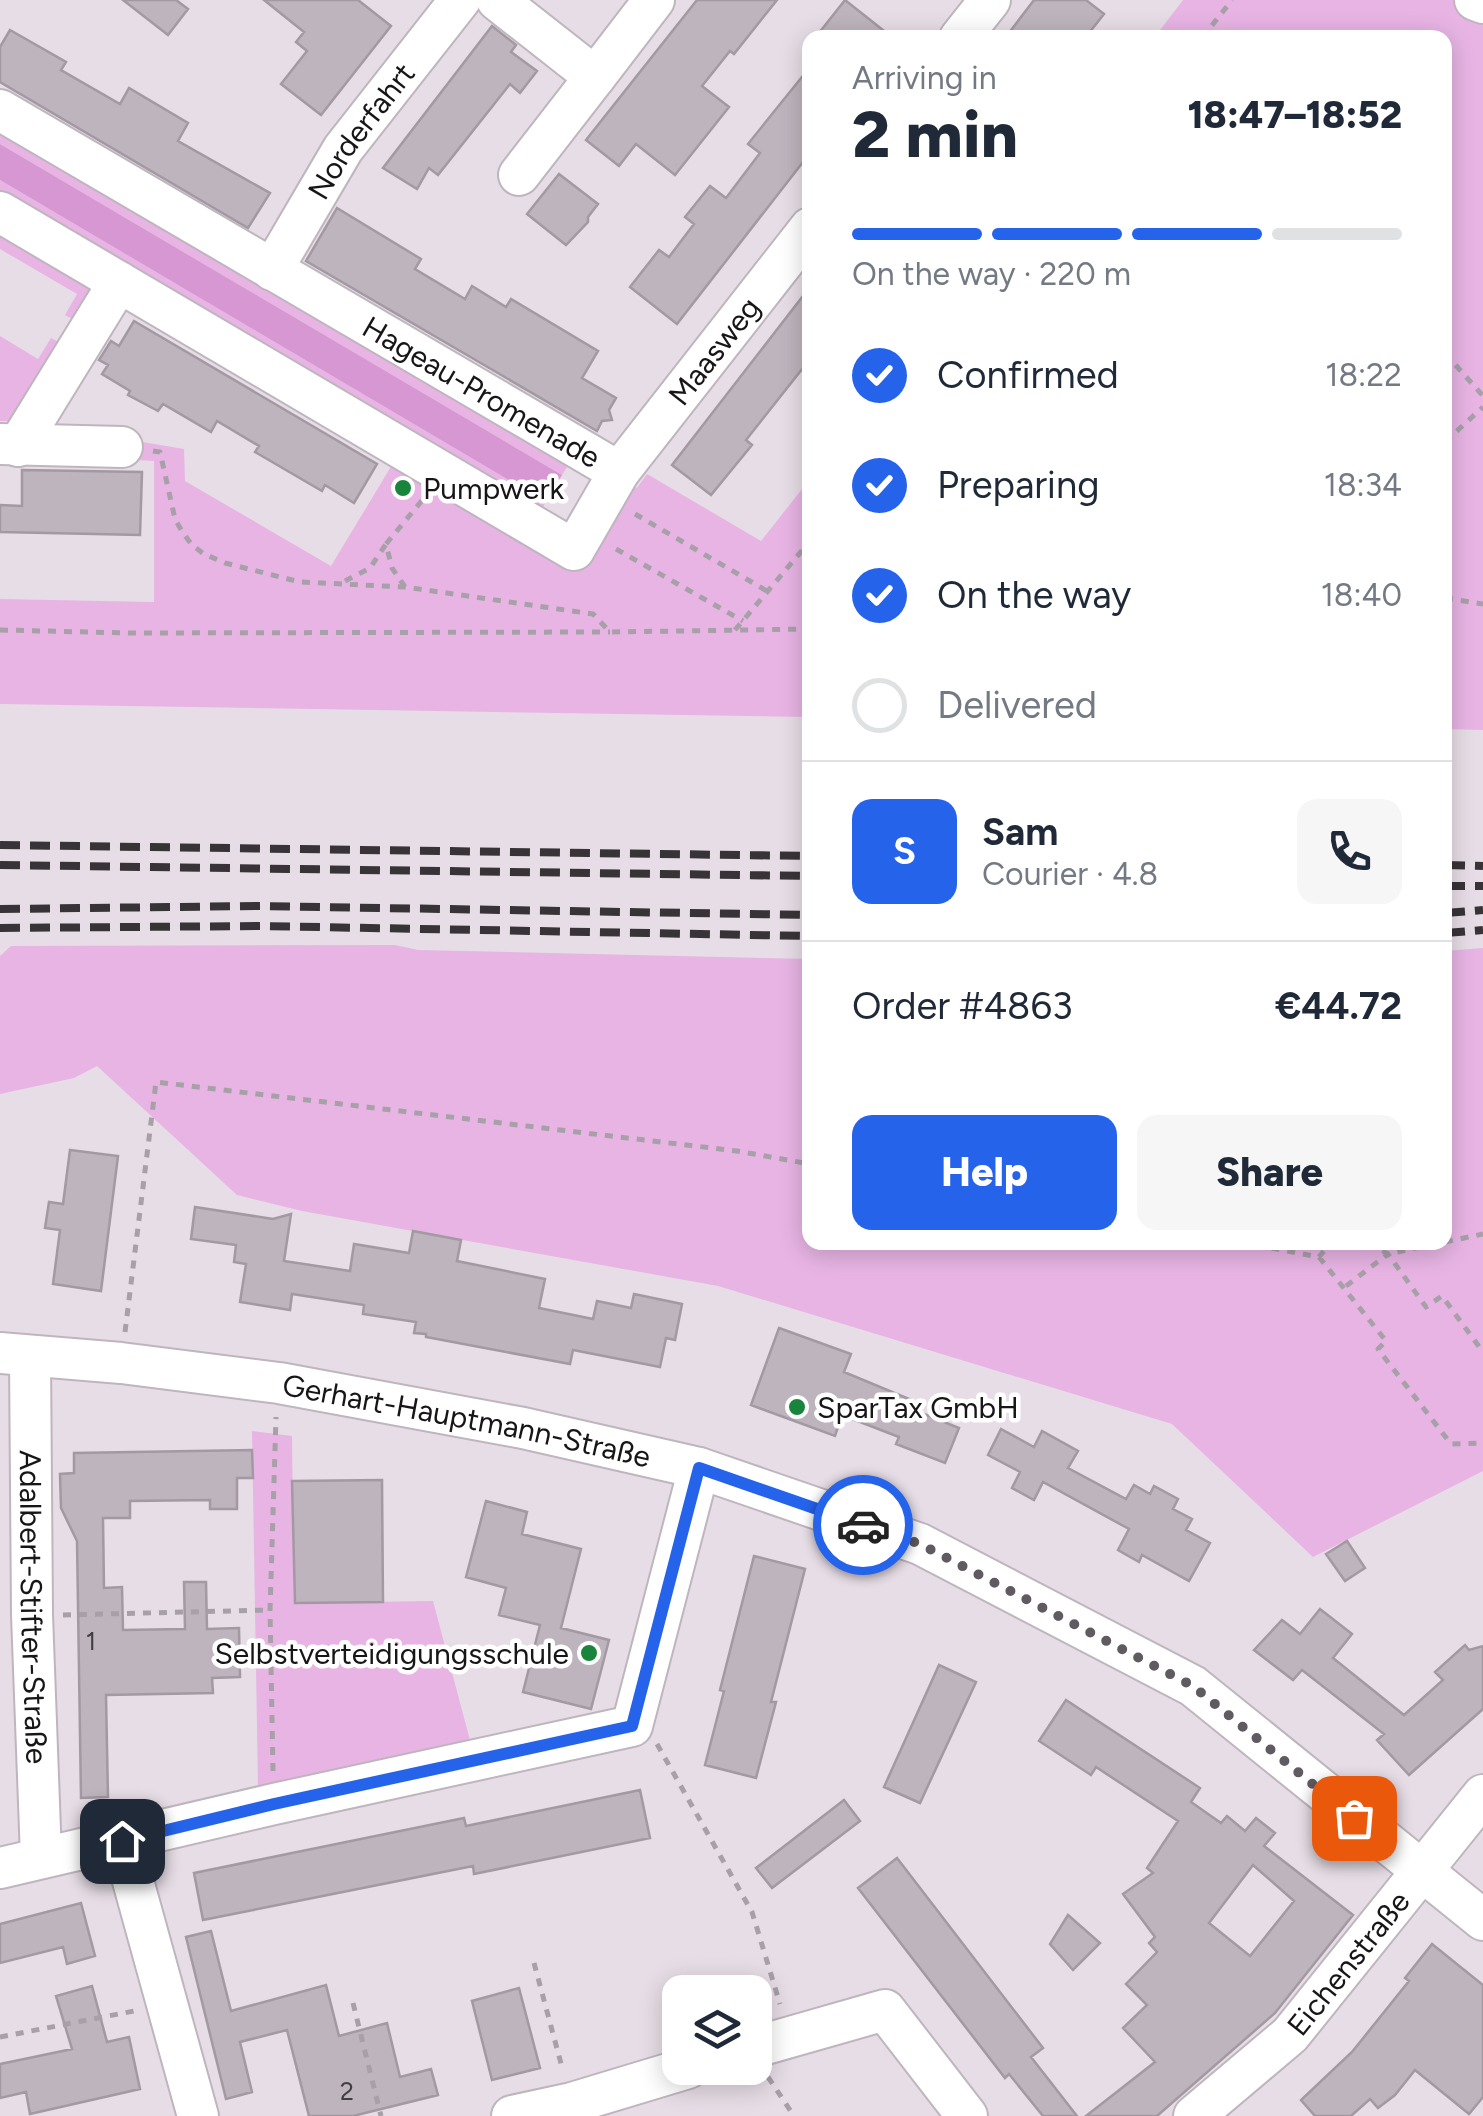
<!DOCTYPE html>
<meta charset="utf-8">
<style>
body{margin:0;font-family:Figtree,sans-serif;background:#f6f6f7;color:#1f2937;height:100vh;display:flex;flex-direction:column;font-size:38px;white-space:nowrap}
*{box-sizing:border-box;margin:0}
p{font-size:32px;color:#747a83}
.icon{flex:none;width:55px;height:55px;fill:none;stroke:currentColor;stroke-width:2;stroke-linecap:round;stroke-linejoin:round}
.map{position:relative;flex:1;overflow:hidden}
.drawer{position:absolute;left:802px;top:30px;width:650px;height:1220px;display:flex;flex-direction:column;background:#fff;border-radius:20px;box-shadow:0 5px 25px #0003}
.drawer>*{flex:none}
.fabs{position:absolute;left:662px;top:1975px;display:grid;gap:20px}
.fabs a{display:grid;place-items:center;width:110px;height:110px;border-radius:20px;background:#fff;box-shadow:0 5px 25px #0003;font-size:50px}
.pin{position:absolute;display:grid;place-items:center;width:85px;height:85px;color:#fff;margin:-42px;border-radius:20px;box-shadow:0 5px 15px #0006}
.courier{position:absolute;display:grid;place-items:center;width:100px;height:100px;margin:-50px;border:8px solid #2563eb;border-radius:50%;background:#fff;color:#222;box-shadow:0 2px 12px #0007}
.summary em{font-style:normal;font-weight:800}
.summary div{display:flex;flex-direction:column-reverse}
.summary{display:flex;align-items:center;justify-content:space-between;height:170px;padding:0 50px}
h1{font-size:65px;font-weight:800;line-height:75px}
.bar{display:grid;grid-template-columns:repeat(4,1fr);gap:15px 10px;align-content:center;height:120px;padding:0 50px}
.bar i{height:12px;border-radius:8px;background:#e0e1e3}
.bar .selected{background:#2563eb}
.bar p{grid-column:span 4}
.line{display:flex;align-items:center;gap:25px;padding:0 50px;border-top:2px solid #e0e1e3}
.line div{flex:1}
.round{display:grid;place-items:center;flex:none;width:105px;height:105px;border-radius:20px;background:#f6f6f7}
ol{padding:0 50px;list-style:none}
li{display:flex;align-items:center;gap:30px;height:110px}
li p{margin-inline-start:auto}
li .icon{padding:10px;border-radius:50%;background:#2563eb;color:#fff;stroke-width:4}
li:last-child{color:#747a83}
li i{width:55px;height:55px;border:5px solid #e0e1e3;border-radius:50%}
.action{display:flex;gap:20px;margin-top:auto;padding:20px 50px}
.action a{flex:1;height:115px;border-radius:20px;background:#2563eb;color:#fff;font-size:40px;font-weight:800;line-height:115px;text-align:center}
.action a+a{background:#f6f6f7;color:#1f2937}
.map>svg:first-child{display:block}
.green{fill:#e8b4e4}
.water{fill:#d797d3}
.building{fill:#beb4bd;stroke:#a399a2;stroke-width:2.5;fill-rule:evenodd}
.lines{fill:none;stroke-linecap:round;stroke-linejoin:round}
.minor-casing{stroke:#bfb5be;stroke-width:44}
.path{stroke:#a8a0a8;stroke-width:5;stroke-dasharray:8 8;stroke-linecap:butt}
.minor{stroke:#fff;stroke-width:40}
.rail{stroke:#383337;stroke-width:8;stroke-dasharray:20 10;stroke-linecap:butt}
.done{stroke:#605b60;stroke-width:10;stroke-dasharray:0 18}
.route{stroke:#2563eb;stroke-width:12}
.poi-dot{fill:#19853c;stroke:#fff;stroke-width:4}
.labels{text-anchor:middle;dominant-baseline:central;stroke-width:9;stroke-linejoin:round;paint-order:stroke}
.number-label{font-size:25px;fill:#423d41}
.street-label{font-size:30px;fill:#181518;stroke:#fff}
.poi-label{font-size:30px;fill:#181518;stroke:#fff;text-anchor:start}
</style>
<div class="map">
<svg width="1483" height="2116" viewBox="0 0 1483 2116">
<rect width="100%" height="100%" fill="#e7dde6"/>
<!-- green -->
<path class="green" d="M1183,0H1483V730L1445,729V38H1154Z
M0,124L571,461L562,475L0,144Z
M0,180L546,502L537,517L0,199Z
M0,226L96,283L74,320L65,315L77,294L0,249Z
M0,336L38,359L51,338L60,343L14,421H0Z
M119,438L184,449L185,481L331,566L395,460L575,566L626,482L637,488L647,474L761,541L810,479V717L0,704V599L154,602V461L118,459Z
M395,945L418,950L810,959V1242H1445V951L1483,948V1471L1313,1557L1172,1424L718,1286L302,1211L237,1195L97,1066L74,1078L0,1094V956L11,946Z
M252,1431L292,1436L294,1603L433,1601L471,1744L258,1787Z"/>
<!-- water -->
<path class="water" d="M0,144L562,475L546,502L0,180Z"/>
<!-- building -->
<path class="building" d="M123,0H176L188,9L168,35Z
M264,0H358L391,26L321,115L281,84L307,51L296,42L304,32Z
M697,0H777L734,54L730,51L702,86L729,107L675,175L636,144L619,166L586,140Z
M845,0L893,38H815Z
M1034,0H1086L1104,14L1085,38H1005Z
M492,26L516,45L511,52L537,71L520,93L510,84L438,175L429,168L417,189L383,168Z
M10,30L66,62L61,70L120,104L129,88L188,123L178,141L270,193L248,228L0,82V47Z
M810,67V153L677,324L630,287L659,250L669,257L694,224L685,217L710,186L726,198L760,153L748,144Z
M559,174L598,204L588,217V222L566,245L527,214Z
M337,208L421,259L415,269L465,299L472,286L506,307L511,299L598,351L582,378L616,398L609,410L612,420L602,421L597,431L306,261Z
M810,287V359L746,440L752,445L711,495L672,465Z
M134,321L377,464L354,503L325,485L322,491L255,452L259,446L217,421L211,432L163,404L158,411L128,395L130,391L102,374L108,365L99,360L111,341L119,346Z
M22,470L142,472L140,535L0,532V505L22,506Z
M70,1150L118,1156L101,1291L53,1284L60,1230L45,1228L49,1202L63,1204Z
M195,1207L273,1219L291,1214L284,1261L350,1271L354,1244L409,1253L413,1231L461,1240L457,1261L545,1279L539,1308L593,1319L597,1301L631,1308L634,1294L682,1304L675,1340L666,1338L660,1367L573,1350L570,1364L426,1337V1334L414,1333L416,1322L363,1314L364,1305L292,1294L290,1310L240,1302L246,1264L234,1262L236,1245L191,1239Z
M779,1328L851,1354L844,1372L919,1403V1412L959,1428L945,1463L896,1444L899,1437L842,1415L835,1436L751,1405Z
M1001,1429L1034,1447L1042,1431L1078,1451L1068,1468L1126,1499L1134,1485L1150,1494L1154,1486L1178,1499L1173,1509L1192,1519L1186,1530L1210,1543L1189,1581L1142,1555L1139,1562L1118,1550L1129,1529L1043,1482L1034,1500L1012,1488L1020,1472L988,1455Z
M252,1450L253,1478H237V1509H210V1500L130,1501V1518H103L104,1588L122,1587L123,1630L185,1629L184,1582H206L207,1629L239,1628L240,1677L212,1678L213,1693L106,1695L108,1797L81,1798L77,1541L61,1508L60,1474L74,1473V1453Z
M382,1480L383,1602L295,1603L292,1481Z
M486,1501L527,1512L522,1534L581,1549L561,1628L609,1640L591,1709L523,1692L540,1625L499,1615L506,1588L466,1577Z
M1347,1541L1365,1568L1345,1581L1326,1554Z
M754,1556L805,1569L771,1702H776L756,1778L705,1765L724,1691L720,1690Z
M1320,1609L1352,1634L1333,1658L1404,1715L1443,1680L1435,1672L1465,1645L1469,1650L1483,1646V1709L1409,1775L1377,1740L1384,1734L1302,1670L1293,1680L1254,1650L1282,1620L1300,1634Z
M939,1665L976,1682L920,1803L884,1787Z
M1066,1700L1200,1788L1191,1802L1221,1823L1227,1816L1245,1831L1256,1818L1275,1833L1264,1846L1353,1915L1275,2013L1157,2116H1086L1155,2062L1123,2028L1147,2005L1126,1984L1157,1952L1149,1943L1155,1937L1123,1894L1153,1873L1147,1868L1178,1821L1096,1767L1091,1775L1039,1741ZM1253,1865L1294,1901L1250,1956L1209,1923Z
M640,1790L650,1838L474,1874L473,1866L203,1920L194,1873L464,1818L466,1826Z
M844,1800L860,1821L772,1888L756,1868Z
M897,1858L1043,2048L1031,2057L1077,2116H1043L1009,2074L1005,2078L858,1888Z
M81,1903L95,1956L67,1964L63,1947L0,1963V1924Z
M1068,1915L1100,1943L1073,1970L1050,1944Z
M211,1931L231,2011L326,1985L339,2036L387,2023L400,2077L431,2069L438,2095L353,2116H309L287,2030L240,2042L252,2092L226,2099L186,1937Z
M1432,1944L1483,1985V2097L1469,2114L1415,2070L1395,2095L1378,2108L1370,2099L1351,2116H1315L1301,2100L1352,2052L1409,1981L1405,1978Z
M92,1986L107,2042L129,2037L140,2089L30,2114L26,2092L0,2098V2064L72,2049L56,1996Z
M519,1988L540,2068L492,2080L472,2001Z"/>
<g class="lines">
<defs>
<g id="minor">
<path d="M497,0L595,77L654,0"/>
<path d="M1475,0L1483,3"/>
<path d="M960,38L990,0"/>
<path id="s1" d="M0,110L619,472"/>
<path d="M519,175L595,77"/>
<path id="s2" d="M0,212L574,550L619,472L810,228"/>
<path id="s3" d="M272,270L343,149L460,0"/>
<path d="M0,444L122,447"/>
<path d="M18,446L119,282"/>
<path id="s4" d="M0,1353L121,1363L279,1383L523,1428L699,1468L920,1544L1193,1686L1483,1920"/>
<path id="s5" d="M30,1357L32,1615L41,1857"/>
<path d="M122,1841L198,2116"/>
<path d="M0,1868L274,1804L632,1726L699,1468"/>
<path d="M755,2047L885,2010L967,2116"/>
<path d="M512,2116L572,2103L688,2068"/>
<path id="s6" d="M1194,2116L1290,2035L1483,1795"/>
</g>
</defs>
<!-- minor casing -->
<use href="#minor" class="minor-casing"/>
<!-- path -->
<path class="path" d="M1202,38L1232,0
M1445,353L1483,396
M1445,442L1483,407
M153,451L160,452L175,519L183,533L192,545L204,554L225,563L300,582L405,587L593,614L610,632L810,629
M635,514L767,591
M616,549L743,621
M345,581L370,568L386,544
M405,587L392,568L386,544L424,498
M1445,598L1483,604
M0,630L129,633L610,632
M735,630L810,541
M1240,1242L1319,1257L1331,1242
M1369,1242L1388,1254L1444,1242
M1445,1242L1483,1234
M1319,1257L1386,1341L1378,1349L1451,1444L1483,1443
M1346,1286L1388,1254L1426,1307L1442,1296L1483,1352
M125,1332L156,1082L737,1151L810,1164
M63,1615L270,1610
M657,1744L752,1912L780,2004
M273,1771L270,1610L276,1417
M534,1963L563,2071
M353,2003L381,2116
M0,2037L134,2011
M768,2077L794,2116"/>
<!-- minor -->
<use href="#minor" class="minor"/>
<!-- rail -->
<path class="rail" d="M0,845L810,856
M0,865L810,876
M1445,865L1483,866
M1445,886H1483
M0,909L260,906L810,915
M1445,913L1483,910
M0,928L260,926L810,936
M1445,933L1483,930"/>
</g>
<g class="lines">
<!-- done -->
<path class="done" d="M863,1525L920,1544L1193,1686L1354,1818"/>
<!-- route -->
<path class="route" d="M122,1841L274,1804L632,1726L699,1468L863,1525"/>
</g>
<!-- markers -->
<g class="poi-dot">
<circle cx="403" cy="488" r="10"/>
<circle cx="797" cy="1407" r="10"/>
<circle cx="589" cy="1653" r="10"/>
</g>
<g class="labels">
<!-- number labels -->
<g class="number-label">
<text x="91" y="1641">1</text>
<text x="347" y="2091">2</text>
</g>
<!-- street labels -->
<g class="street-label">
<text stroke="none"><textPath href="#s3" startOffset="165">Norderfahrt</textPath></text>
<text stroke="none"><textPath href="#s2" startOffset="910">Maasweg</textPath></text>
<text stroke="none"><textPath href="#s1" startOffset="558">Hageau-Promenade</textPath></text>
<text stroke="none"><textPath href="#s4" startOffset="472">Gerhart-Hauptmann-Straße</textPath></text>
<text stroke="none"><textPath href="#s5" startOffset="250">Adalbert-Stifter-Straße</textPath></text>
<text stroke="none"><textPath href="#s6" startOffset="218">Eichenstraße</textPath></text>
</g>
<!-- poi labels -->
<g class="poi-label">
<text x="423" y="488">Pumpwerk</text>
<text x="817" y="1407">SparTax GmbH</text>
<text x="569" y="1653" text-anchor="end">Selbstverteidigungsschule</text>
</g>
</g>
</svg>
<div class="fabs">
<a><svg class="icon" aria-label="layers" viewBox="0 0 24 24"><path d="M12 4l9 5-9 5-9-5zM3 14l9 5 9-5"/></svg></a>
</div>
<div class="pin" style="left:1354px;top:1818px;background:#ea580c"><svg class="icon" aria-label="bag" viewBox="0 0 24 24"><path d="M5 8h14l-1 12H6zM9 8a3 3 0 0 1 6 0"/></svg></div>
<div class="pin" style="left:122px;top:1841px;background:#1f2937"><svg class="icon" aria-label="home" viewBox="0 0 24 24"><path d="M3 11l9-7 9 7M6 9v11h12V9"/></svg></div>
<div class="courier" style="left:863px;top:1525px"><svg class="icon" aria-label="car" viewBox="0 0 24 24"><path d="M5 17H2v-5l4-1 3-4h7l3 4 3 1v5h-3M9 17h6M6 11h13"/><circle cx="7" cy="17" r="2"/><circle cx="17" cy="17" r="2"/></svg></div>
<section class="drawer">
<div class="summary"><div><h1>2 min</h1><p>Arriving in</p></div><em>18:47–18:52</em></div>
<div class="bar"><i class="selected"></i><i class="selected"></i><i class="selected"></i><i></i><p>On the way · 220 m</p></div>
<ol>
<li><svg class="icon" aria-label="check" viewBox="0 0 24 24"><path d="M5 12l5 5 9-10"/></svg>Confirmed<p>18:22</p></li>
<li><svg class="icon" aria-label="check" viewBox="0 0 24 24"><path d="M5 12l5 5 9-10"/></svg>Preparing<p>18:34</p></li>
<li><svg class="icon" aria-label="check" viewBox="0 0 24 24"><path d="M5 12l5 5 9-10"/></svg>On the way<p>18:40</p></li>
<li><i></i>Delivered</li>
</ol>
<div class="line" style="height:180px"><b class="round" style="background:#2563eb;color:#fff">S</b><div><b>Sam</b><p>Courier · 4.8</p></div><a class="round"><svg class="icon" aria-label="phone" viewBox="0 0 24 24"><path d="M5 4h4l2 5-3 2q2 4 5 5l2-3 5 2v4C11 20 4 13 5 4z"/></svg></a></div>
<div class="line" style="height:130px"><div>Order #4863</div><b>€44.72</b></div>
<div class="action"><a>Help</a><a>Share</a></div>
</section>
</div>
